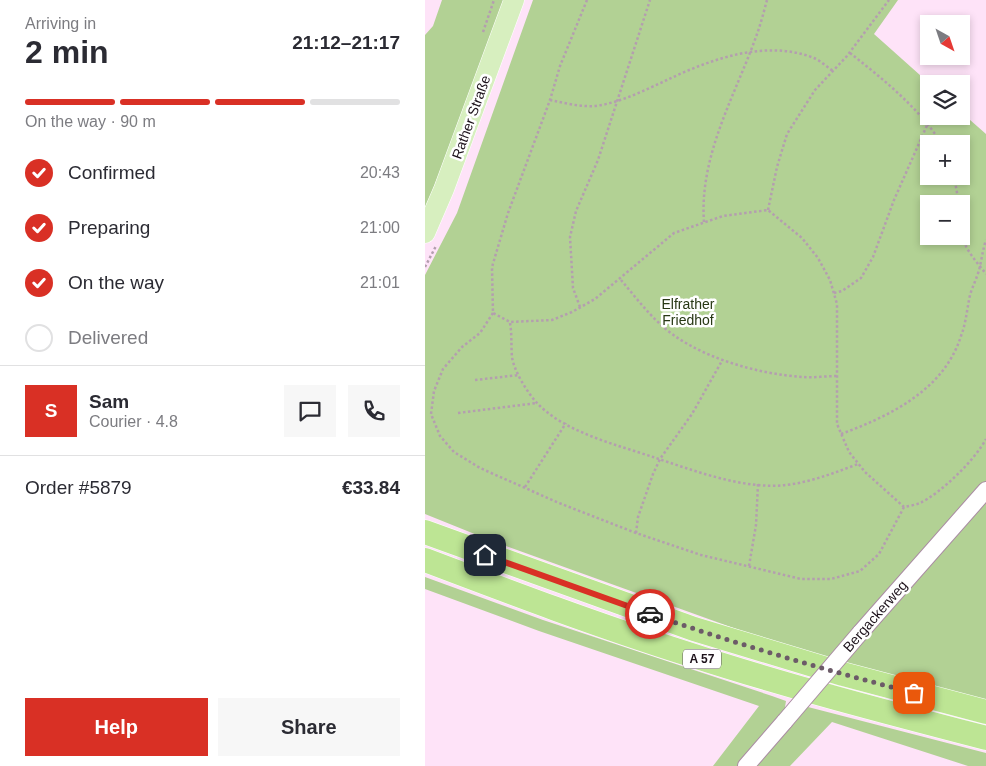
<!DOCTYPE html>
<meta charset="utf-8">
<style>
body{margin:0;font-family:Helvetica,sans-serif;background:#f7f7f7;color:#2b2b33;height:100vh;display:flex;flex-direction:column;font-size:19px;white-space:nowrap}
*{box-sizing:border-box;margin:0}
p{font-size:16px;color:#7c7c81}
.icon{flex:none;width:28px;height:28px;fill:none;stroke:currentColor;stroke-width:2;stroke-linecap:round;stroke-linejoin:round}
.map{position:relative;flex:1;overflow:hidden}
.details{display:flex;flex-direction:column;background:#fff;width:425px}
.details>*{flex:none}
.needle{width:32px;rotate:140deg}
.controls{position:absolute;left:495px;top:15px;display:grid;gap:10px}
.controls a{display:grid;place-items:center;width:50px;height:50px;border-radius:0px;background:#fff;box-shadow:0 2px 8px #0003;font-size:25px}
.pin{position:absolute;display:grid;place-items:center;width:42px;height:42px;color:#fff;margin:-21px;border-radius:10px;box-shadow:0 2px 8px #0006}
.courier{position:absolute;display:grid;place-items:center;width:50px;height:50px;margin:-25px;border:4px solid #d93025;border-radius:50%;background:#fff;color:#222;box-shadow:0 1px 6px #0007}
.summary em{font-style:normal;font-weight:700}
.summary div{display:flex;flex-direction:column-reverse}
.summary{display:flex;align-items:center;justify-content:space-between;height:85px;padding:0 25px}
h1{font-size:32px;font-weight:700;line-height:38px}
.bar{display:grid;grid-template-columns:repeat(4,1fr);gap:8px 5px;align-content:center;height:60px;padding:0 25px}
.bar i{height:6px;border-radius:4px;background:#e1e1e2}
.bar .current{background:#d93025}
.bar p{grid-column:span 4}
.line{display:flex;align-items:center;gap:12px;padding:0 25px;border-top:1px solid #e1e1e2}
.line div{flex:1}
.round{display:grid;place-items:center;flex:none;width:52px;height:52px;border-radius:0px;background:#f7f7f7}
ol{padding:0 25px;list-style:none}
li{display:flex;align-items:center;gap:15px;height:55px}
li p{margin-inline-start:auto}
li .icon{padding:5px;border-radius:50%;background:#d93025;color:#fff;stroke-width:4}
li:last-child{color:#7c7c81}
li i{width:28px;height:28px;border:2px solid #e1e1e2;border-radius:50%}
.cta{display:flex;gap:10px;margin-top:auto;padding:10px 25px}
.cta a{flex:1;height:58px;border-radius:0px;background:#d93025;color:#fff;font-size:20px;font-weight:700;line-height:58px;text-align:center}
.cta a+a{background:#f7f7f7;color:#2b2b33}
main{display:flex;flex:1;min-height:0}
.map>svg:first-child{display:block}
.green{fill:#b2d194;fill-rule:evenodd}
.lines{fill:none;stroke-linecap:round;stroke-linejoin:round}
.minor-casing{stroke:#aa8ca3;stroke-width:18}
.major-casing{stroke:#fff;stroke-width:21}
.highway-casing{stroke:#fff;stroke-width:25}
.path{stroke:#b49eaf;stroke-width:2.5;stroke-dasharray:2.5 2.5;stroke-linecap:butt}
.minor{stroke:#fff;stroke-width:16}
.major{stroke:#d7efbf;stroke-width:20}
.highway{stroke:#bde594;stroke-width:24}
.minor-bridge-casing{stroke:#aa8ca3;stroke-width:18;stroke-linecap:butt}
.minor-bridge{stroke:#fff;stroke-width:16}
.done{stroke:#6c5b68;stroke-width:5;stroke-dasharray:0 9}
.route{stroke:#d93025;stroke-width:6}
.labels{text-anchor:middle;dominant-baseline:central;stroke-width:5;stroke-linejoin:round;paint-order:stroke}
.shield{fill:#fff;stroke:#61595f;stroke-width:1}
.shield-label{font-size:12px;font-weight:bold;fill:#1d121b}
.street-label{font-size:14px;fill:#1d121b;stroke:#fff}
.park-label{font-size:14px;fill:#283815;stroke:#fff}
</style>
<main>
<section class="details">
<div class="summary"><div><h1>2 min</h1><p>Arriving in</p></div><em>21:12–21:17</em></div>
<div class="bar"><i class="current"></i><i class="current"></i><i class="current"></i><i></i><p>On the way · 90 m</p></div>
<ol>
<li><svg class="icon" aria-label="check" viewBox="0 0 24 24"><path d="M5 12l5 5 9-10"/></svg>Confirmed<p>20:43</p></li>
<li><svg class="icon" aria-label="check" viewBox="0 0 24 24"><path d="M5 12l5 5 9-10"/></svg>Preparing<p>21:00</p></li>
<li><svg class="icon" aria-label="check" viewBox="0 0 24 24"><path d="M5 12l5 5 9-10"/></svg>On the way<p>21:01</p></li>
<li><i></i>Delivered</li>
</ol>
<div class="line" style="height:90px"><b class="round" style="background:#d93025;color:#fff">S</b><div><b>Sam</b><p>Courier · 4.8</p></div><a class="round"><svg class="icon" aria-label="chat" viewBox="0 0 24 24"><path d="M4 5h16v11H9l-5 4z"/></svg></a><a class="round"><svg class="icon" aria-label="phone" viewBox="0 0 24 24"><path d="M5 4h4l2 5-3 2q2 4 5 5l2-3 5 2v4C11 20 4 13 5 4z"/></svg></a></div>
<div class="line" style="height:65px"><div>Order #5879</div><b>€33.84</b></div>
<div class="cta"><a>Help</a><a>Share</a></div>
</section>
<div class="map">
<svg width="561" height="766" viewBox="0 0 561 766">
<rect width="100%" height="100%" fill="#fee3f8"/>
<!-- green -->
<path class="green" d="M17,0H81L0,210V35L8,26Z
M108,0H473L449,34L505,84L504,116H536V112L561,134V701L386,656L67,541L0,514V275L32,213ZM504,144H536V176H504ZM504,204H536V236H504Z
M0,577L118,620L347,696L361,701L360,707L363,710L317,766H288L334,706L114,631L0,589Z
M383,707L561,753V766H543L407,722L365,766H328Z"/>
<g class="lines">
<defs>
<path id="minor" d="M435,633L561,490
M321,766L360,721"/>
<path id="major" d="M0,233L19,189L89,0"/>
<path id="highway" d="M0,532L269,629L418,674L561,712
M0,560C87,593 174,626 263,654C361,686 461,712 561,738"/>
</defs>
<!-- minor casing -->
<use href="#minor" class="minor-casing"/>
<!-- major casing -->
<use href="#major" class="major-casing"/>
<!-- highway casing -->
<use href="#highway" class="highway-casing"/>
<!-- path -->
<path class="path" d="M162,0L135,66L125,100L83,213L67,267L68,313L85,322L127,320L147,312L170,299L249,233L298,216L343,210L377,238L393,258L405,280L412,304V424L424,452L440,472L479,507C484,506 490,505 495,503C516,493 550,460 561,439
M58,32L69,0
M425,53C458,79 494,108 517,144
M125,100C139,103 155,107 170,106C195,103 220,90 242,80C286,59 341,39 389,58C396,61 402,67 408,71
M529,176L534,204
M343,210L352,167L362,134L390,90L422,56L464,0
M279,222C274,155 311,94 332,34C336,23 339,11 342,0
M536,231C538,248 552,262 561,274
M0,267L11,246
M196,280C208,294 220,310 234,323C268,356 331,374 378,377C389,378 401,376 412,376
M409,293L417,291L436,278L448,257L469,200L503,123
M155,307L148,288L145,237L151,211L173,160L225,0
M68,313L55,333L37,347L18,369L9,391L6,414L15,436L29,452L55,468L134,503L211,533L276,555L376,579H406L435,571L454,554L479,507
M85,323C87,334 86,345 87,357C89,371 102,392 112,403C139,432 192,445 228,457C267,470 319,490 361,485C386,482 409,473 433,464
M50,380L94,375
M33,413L112,403
M416,434C465,416 519,390 536,336C541,323 542,309 545,295C548,285 553,276 555,266C557,257 558,249 561,240
M100,487L141,423
M211,533L213,517L228,474L235,459L267,414L298,359
M324,566L331,525L333,484"/>
<!-- minor -->
<use href="#minor" class="minor"/>
<!-- major -->
<use href="#major" class="major"/>
<!-- highway -->
<use href="#highway" class="highway"/>
<defs>
<path id="minor-bridge" d="M360,721L435,633"/>
</defs>
<!-- minor-bridge casing -->
<use href="#minor-bridge" class="minor-bridge-casing"/>
<!-- minor-bridge -->
<use href="#minor-bridge" class="minor-bridge"/>
</g>
<g class="lines">
<!-- done -->
<path class="done" d="M225,614C312,644 400,670 489,693"/>
<!-- route -->
<path class="route" d="M60,555L225,614"/>
</g>
<g class="labels">
<!-- shield labels -->
<rect class="shield" x="258" y="649.5" width="38" height="19" rx="4"/>
<g class="shield-label">
<text x="277" y="659">A 57</text>
</g>
<!-- street labels -->
<g class="street-label">
<text transform="translate(46 117) rotate(-70)">Rather Straße</text>
<text transform="translate(450 616) rotate(-49)">Bergackerweg</text>
</g>
<!-- park labels -->
<g class="park-label">
<text x="263" y="304">Elfrather<tspan x="263" dy="16">Friedhof</tspan></text>
</g>
</g>
</svg>
<div class="controls">
<a><svg class="needle" viewBox="-14 -14 28 28"><path d="M0-13l5 13h-10z" fill="#e53935"/><path d="M0 13l5-13h-10z" fill="#7c7c81"/></svg></a>
<a><svg class="icon" aria-label="layers" viewBox="0 0 24 24"><path d="M12 4l9 5-9 5-9-5zM3 14l9 5 9-5"/></svg></a>
<a>+</a>
<a>−</a>
</div>
<div class="pin" style="left:489px;top:693px;background:#ea580c"><svg class="icon" aria-label="bag" viewBox="0 0 24 24"><path d="M5 8h14l-1 12H6zM9 8a3 3 0 0 1 6 0"/></svg></div>
<div class="pin" style="left:60px;top:555px;background:#1f2937"><svg class="icon" aria-label="home" viewBox="0 0 24 24"><path d="M3 11l9-7 9 7M6 9v11h12V9"/></svg></div>
<div class="courier" style="left:225px;top:614px"><svg class="icon" aria-label="car" viewBox="0 0 24 24"><path d="M5 17H2v-5l4-1 3-4h7l3 4 3 1v5h-3M9 17h6M6 11h13"/><circle cx="7" cy="17" r="2"/><circle cx="17" cy="17" r="2"/></svg></div>
</div>
</main>
